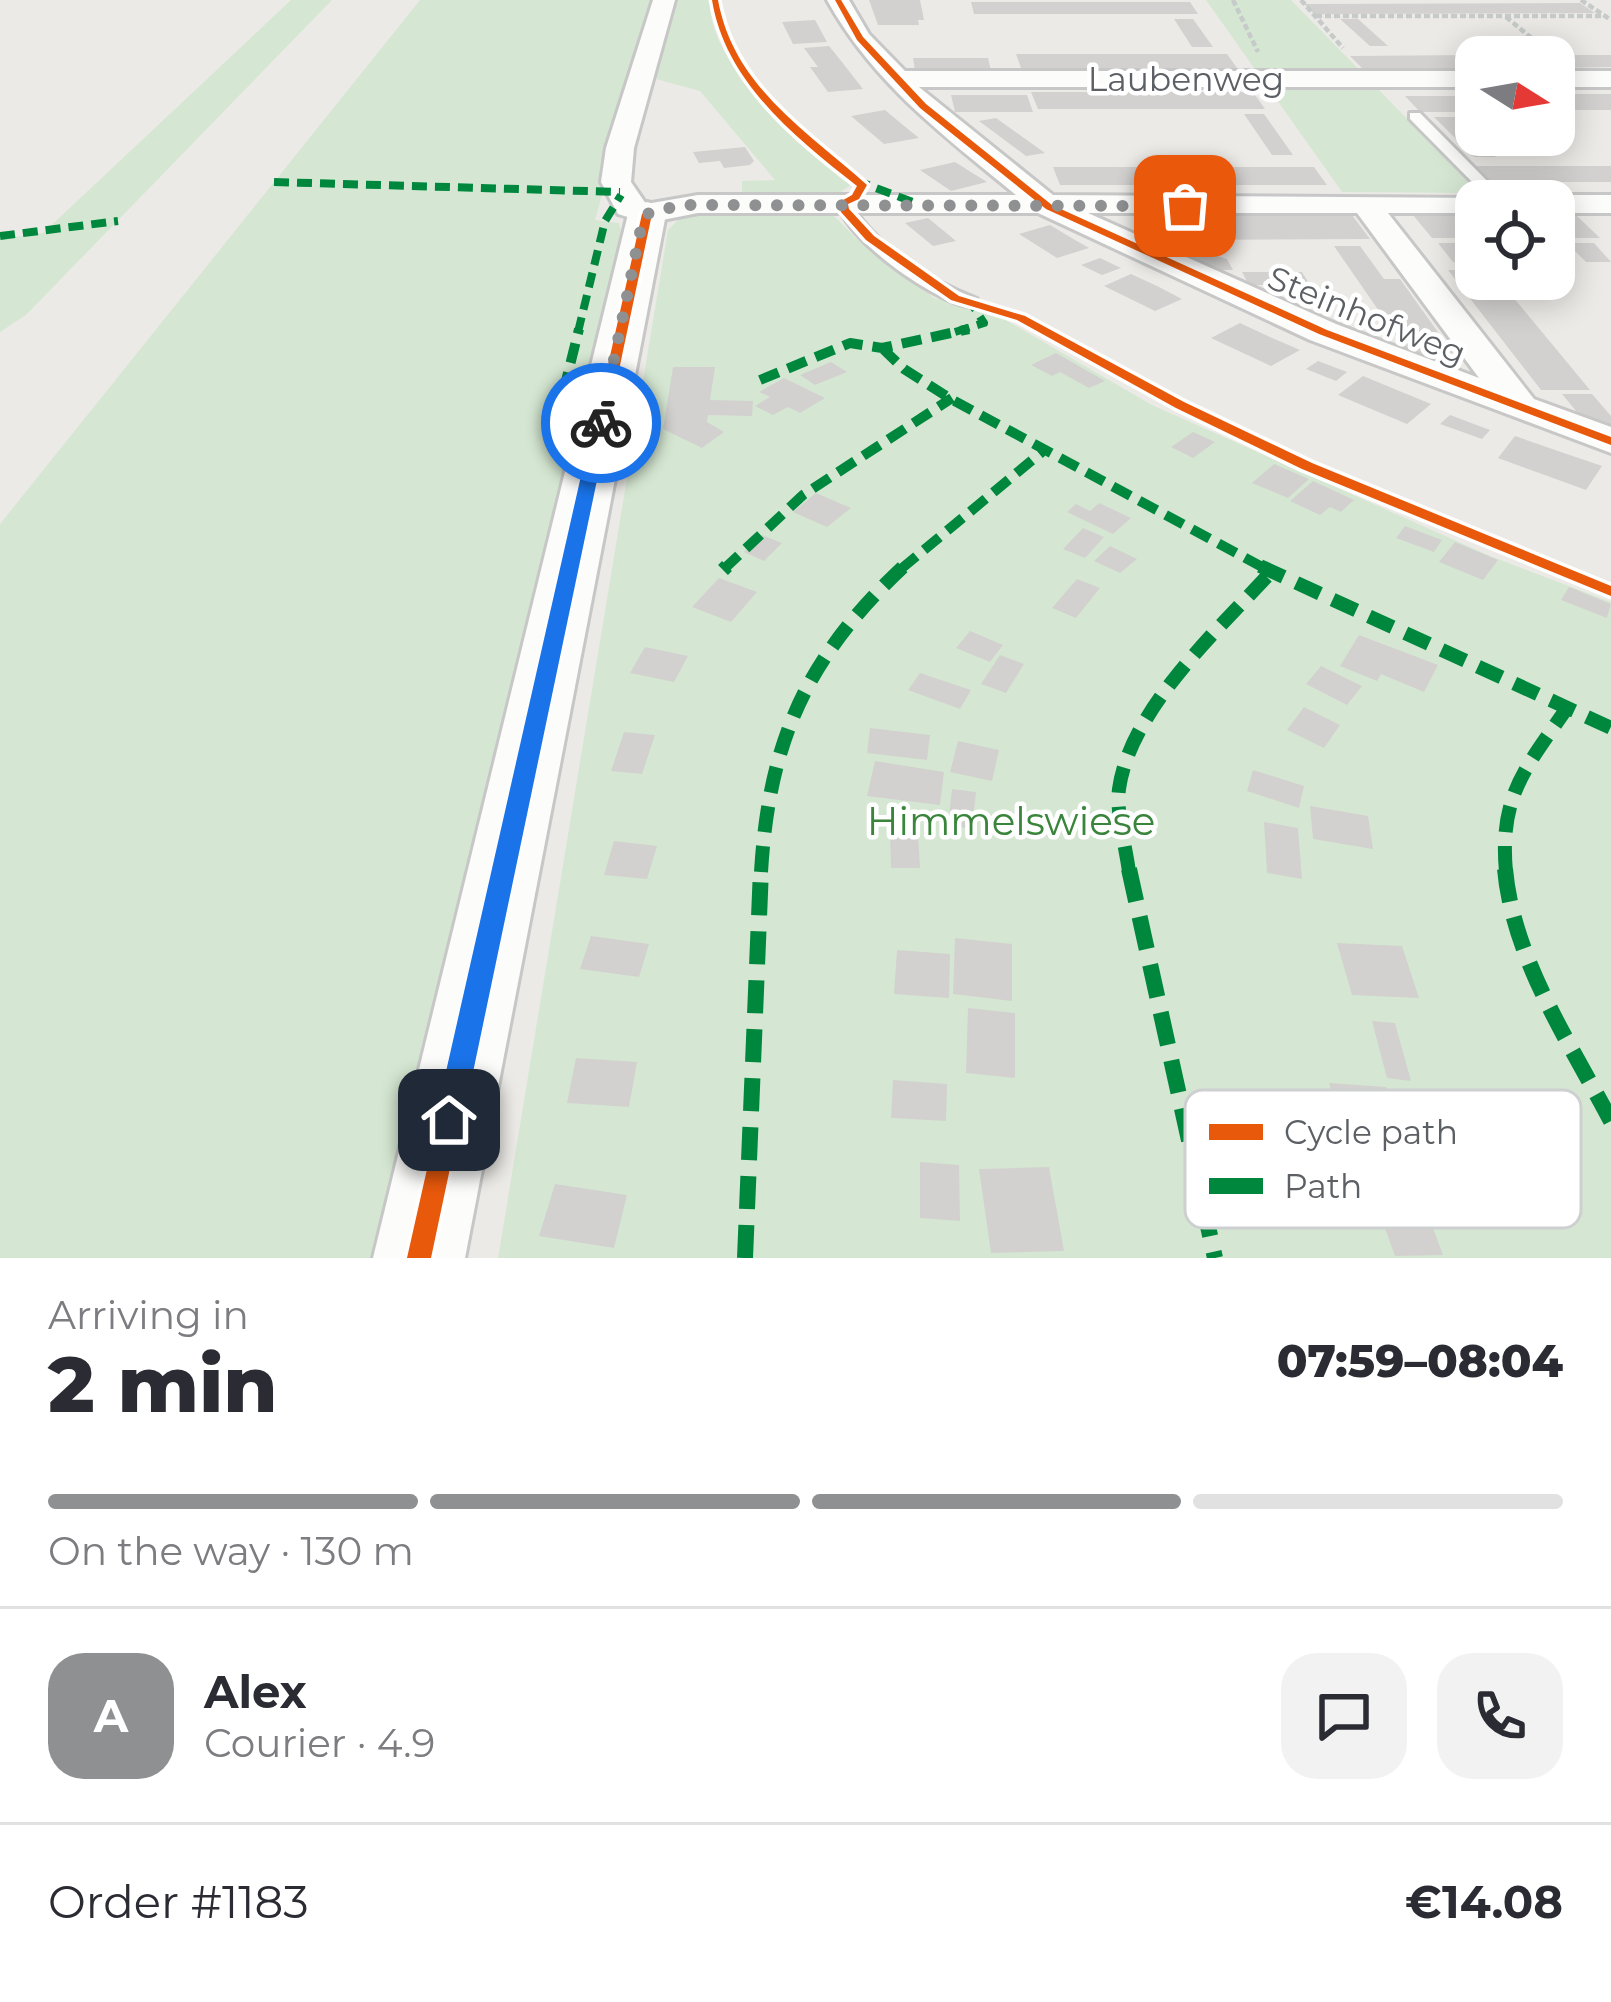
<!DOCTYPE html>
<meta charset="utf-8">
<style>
body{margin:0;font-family:Montserrat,sans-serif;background:#f2f2f3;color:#2b2b33;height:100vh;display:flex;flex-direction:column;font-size:45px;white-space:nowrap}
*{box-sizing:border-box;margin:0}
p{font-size:39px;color:#7c7c81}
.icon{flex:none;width:66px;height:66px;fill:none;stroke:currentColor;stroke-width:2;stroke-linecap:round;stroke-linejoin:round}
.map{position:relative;height:1258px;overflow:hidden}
.drawer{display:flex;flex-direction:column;background:#fff;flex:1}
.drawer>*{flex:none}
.needle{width:78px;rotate:101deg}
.tools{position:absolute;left:1455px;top:36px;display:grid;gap:24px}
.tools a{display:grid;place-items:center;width:120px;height:120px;border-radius:24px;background:#fff;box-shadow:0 6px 30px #0003;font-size:60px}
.pin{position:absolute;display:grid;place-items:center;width:102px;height:102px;color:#fff;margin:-51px;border-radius:24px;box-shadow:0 6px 18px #0006}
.courier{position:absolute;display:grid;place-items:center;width:120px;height:120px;margin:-60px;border:9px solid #1a73e8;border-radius:50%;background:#fff;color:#222;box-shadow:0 3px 15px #0007}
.head em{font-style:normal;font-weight:800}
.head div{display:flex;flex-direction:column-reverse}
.head{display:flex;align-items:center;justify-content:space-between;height:204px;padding:0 48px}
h1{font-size:78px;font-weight:800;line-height:90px}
.bar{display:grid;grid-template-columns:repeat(4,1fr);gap:18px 12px;align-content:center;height:144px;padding:0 48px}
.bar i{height:15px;border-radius:9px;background:#e1e1e2}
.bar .active{background:#8e9092}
.bar p{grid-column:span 4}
.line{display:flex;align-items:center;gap:30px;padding:0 48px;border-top:3px solid #e1e1e2}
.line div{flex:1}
.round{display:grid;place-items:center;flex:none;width:126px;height:126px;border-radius:36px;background:#f2f2f3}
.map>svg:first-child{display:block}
.green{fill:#d5e7d2}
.building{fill:#d2d1cf}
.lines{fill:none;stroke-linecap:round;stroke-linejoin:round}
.service-casing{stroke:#c7c7c7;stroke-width:6}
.minor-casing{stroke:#c7c7c7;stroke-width:6}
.tertiary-casing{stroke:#c7c7c7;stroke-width:6}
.path{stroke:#c6cac8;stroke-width:4.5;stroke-dasharray:6 3;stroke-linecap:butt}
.service{fill:#fcfcfb;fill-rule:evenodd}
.minor{fill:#fcfcfb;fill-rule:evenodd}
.tertiary{fill:#fcfcfb;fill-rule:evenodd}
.quiet-far3{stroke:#00873e;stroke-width:8;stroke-dasharray:15 8;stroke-linecap:butt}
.quiet-far2{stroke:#00873e;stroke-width:10;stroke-dasharray:20 10;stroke-linecap:butt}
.quiet-far1{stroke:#00873e;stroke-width:14;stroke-dasharray:26 14;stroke-linecap:butt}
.quiet{stroke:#00873e;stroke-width:16;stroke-dasharray:33 16;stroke-linecap:butt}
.cycleway-casing{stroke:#fff;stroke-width:7}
.cycleway{fill:#e8590c;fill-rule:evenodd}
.route{fill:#1a73e8}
.done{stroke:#8e9092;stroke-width:12;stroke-dasharray:0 21.6}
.labels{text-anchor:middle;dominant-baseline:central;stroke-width:9;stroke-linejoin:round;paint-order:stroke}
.far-street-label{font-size:33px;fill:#5c6064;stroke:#fff}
.park-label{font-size:39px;fill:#3a853b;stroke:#fff}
.key{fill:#fff;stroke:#cecfd0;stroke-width:3}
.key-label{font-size:33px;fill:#5c6064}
</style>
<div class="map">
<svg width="1611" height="1258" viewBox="0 0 1611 1258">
<rect width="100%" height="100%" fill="#eceae6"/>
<!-- green -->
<path class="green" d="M291,0H332L26,315L0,332V239L43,233Z
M420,0H656L595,220L619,223L623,240L392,1258H0V524Z
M676,0H710C706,64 806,148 851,185L836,195L742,197V181L775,180L700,91L656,79Z
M1206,0H1291L1471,184L1460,193L1342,192Z
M829,211L857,239L934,298L990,311L1152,405L1490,556L1611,602V1258H498L668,230L682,216L707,213Z"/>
<!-- building -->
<path class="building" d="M869,0H920L924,20H918L919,25H878Z
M971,2H1190L1198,14H974Z
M1580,3L1595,13L1314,14L1304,4Z
M1174,19H1193L1213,47H1192Z
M1340,19H1358L1388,46H1370Z
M815,20L827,42L793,44L782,22Z
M829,46L838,57L863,89L828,92L810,67H818L804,48Z
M1016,54H1227L1237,68H1021Z
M1476,55V68H1362L1350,56Z
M1554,55H1611V67L1554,68Z
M913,58H988L991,71H915Z
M1031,92H1253L1265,109H1038Z
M1554,94H1611V110H1554Z
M951,95H1027L1033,112H955Z
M1405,96H1476V112H1420Z
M885,110L903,125L919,138L884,144L851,116Z
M1244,114H1264L1293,155H1272Z
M1434,117H1455L1496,157H1474Z
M996,118L1045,153L1026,156L979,121Z
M745,147L754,161L750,165L724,168L720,161L699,163L693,152Z
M955,162L987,182L951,191L920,170Z
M1473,166H1611V182H1488Z
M1053,167H1314L1327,185H1060Z
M1352,215L1370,239L1182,240L1170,216Z
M1413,215L1476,216V238H1432Z
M1554,216H1577L1600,238H1554Z
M928,218L956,241L933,246L905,223Z
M1050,225L1070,237L1089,248L1057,258L1019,234Z
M1172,243H1199L1203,252L1227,259L1233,270H1206L1201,260H1191L1187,251H1175Z
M1438,243H1464L1476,263L1453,262Z
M1567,243H1594L1611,262H1586Z
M1334,246H1360L1384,279H1400L1453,353H1408Z
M1100,258L1121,268L1102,275L1081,265Z
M1448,270H1476V279H1498L1590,390H1541Z
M1242,272H1302L1310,285H1249Z
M1131,274L1157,286L1182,299L1155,311L1104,286Z
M1240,323L1270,337L1300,350L1271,366L1211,338Z
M1056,353L1105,381L1089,388L1060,372L1052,376L1031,365Z
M1318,361L1347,372L1336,381L1306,369Z
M831,362L847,372L815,385L800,375Z
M673,367H715L710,400L753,401L752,416L708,415L707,422L724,432L702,448L663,429Z
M1363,376L1431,404L1407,424L1338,395Z
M784,378L825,398L800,413L788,407L773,415L755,406L770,397L759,392Z
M1562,394H1592L1611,416V429H1591Z
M1450,415L1490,430L1482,439L1440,424Z
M1193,432L1215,442L1193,458L1171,447Z
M1515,436L1558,451L1602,466L1586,490L1498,458Z
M1274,464L1309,479L1288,498L1252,483Z
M1313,481L1354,500L1341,512L1330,507L1320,515L1290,501Z
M816,493L851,508L827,527L793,512Z
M1099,503L1131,518L1113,534L1067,512L1076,504L1090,511Z
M1405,526L1442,540L1434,552L1396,538Z
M1083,528L1104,537L1085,558L1063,549Z
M762,535L782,543L764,561L744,552Z
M1455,542L1498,560L1483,580L1439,562Z
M1110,546L1137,559L1120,573L1094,561Z
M719,578L757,592L731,622L692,607Z
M1077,579L1100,588L1076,618L1052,608Z
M1569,587L1611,604L1607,618L1561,600Z
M970,631L1003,645L990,662L956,648Z
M1359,635L1438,665L1424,692L1381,674L1377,681L1340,666Z
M645,647L688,656L674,682L630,673Z
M1000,655L1024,664L1006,693L981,684Z
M1321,666L1362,686L1347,705L1306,684Z
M920,673L971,690L960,709L908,690Z
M1304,707L1340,725L1324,748L1287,730Z
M870,728L930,735L927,760L867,753Z
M624,732L655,735L642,774L611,771Z
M958,741L999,750L992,781L950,772Z
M875,761L944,772L940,805L867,796Z
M1253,770L1304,786L1299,808L1247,791Z
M952,789L976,792L972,829L948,825Z
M1310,806L1368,816L1373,849L1313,839Z
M1264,822L1298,828L1302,879L1267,873Z
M890,833H918L920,868H891Z
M614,841L657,846L647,879L604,875Z
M591,936L649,944L639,977L580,969Z
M955,938L1012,944V1001L953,994Z
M1337,943L1402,946L1419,998L1352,995Z
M897,950L950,954L949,998L894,994Z
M968,1008L1015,1013V1078L966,1073Z
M1372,1021L1395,1023L1411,1081L1387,1078Z
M576,1058L637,1062L629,1107L567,1103Z
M893,1080L947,1084L946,1121L891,1118Z
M1329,1083L1386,1087L1401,1142L1343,1137Z
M1403,1147L1443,1255L1395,1256L1356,1148Z
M920,1162L959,1165L960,1221L920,1218Z
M1049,1167L1064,1251L991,1253L979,1169Z
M555,1184L627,1195L614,1248L539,1236Z"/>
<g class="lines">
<defs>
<path id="service" d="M1410,113H1420L1507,201H1491L1410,119Z
M838,200H848C875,246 928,280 977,299V307C941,309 839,235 838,200Z"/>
<path id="minor" d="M653,0H675L634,148L631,182L646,204L698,195H1016C943,135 873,83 827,0H849L869,34L905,71H1476V87H919L1053,195L1487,198L1489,201H1476V213H1388L1534,399L1611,427V453L1310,340L1038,213H698L647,223L618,214L601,182L606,148ZM1088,213H1357L1479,378L1336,324Z
M1554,71H1611V87H1554Z
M1554,195H1611V213H1554V201H1541Z"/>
<path id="tertiary" d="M647,202L661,206L666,214L465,1258H373L628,214L633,206Z"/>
</defs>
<!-- service casing -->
<use href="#service" class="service-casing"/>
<!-- minor casing -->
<use href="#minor" class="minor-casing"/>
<!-- tertiary casing -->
<use href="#tertiary" class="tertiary-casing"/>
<!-- path -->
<path class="path" d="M1233,0L1258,52
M1301,0L1343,48
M1581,0L1611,20
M1316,16H1605
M1506,17L1545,49
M1481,49H1550"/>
<!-- service -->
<use href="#service" class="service"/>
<!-- minor -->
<use href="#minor" class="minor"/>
<!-- tertiary -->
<use href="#tertiary" class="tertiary"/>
<!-- quiet-far3 -->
<path class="quiet-far3" d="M855,180L918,204
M274,182L620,192
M0,236L118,221
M578,332L605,221L621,195
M955,332L984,323L971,303"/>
<!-- quiet-far2 -->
<path class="quiet-far2" d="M882,348L904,369L951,399L1266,569
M760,380L850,343L882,348L969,329
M556,421L579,329
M724,569L803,495L952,398
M901,569L1042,452"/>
<!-- quiet-far1 -->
<path class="quiet-far1" d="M1260,566L1611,728
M723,570L727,566
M761,872C769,740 807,657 904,566
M1129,872C1126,847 1116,814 1119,789C1130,709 1220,628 1272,571
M1506,872C1499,795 1526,768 1567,708"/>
<!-- quiet -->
<path class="quiet" d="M1129,869L1215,1258
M1505,869C1513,959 1570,1043 1611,1121
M745,1258L761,869"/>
<defs>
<path id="cycleway" d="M712,0H718C734,87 806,130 867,185L859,199L848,204L849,209L874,236L959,296L1025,316L1184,402L1312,463L1611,586V596L1302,469L1176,408L1017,320L951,300L866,240L841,212L838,203L852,195L857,186C795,138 725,81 712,0Z
M835,0H841L863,37L926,104L1052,205L1327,330L1611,437V445L1319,334L1046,209L920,108L857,40Z
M647,211L652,214L431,1258H407L642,214Z"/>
</defs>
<!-- cycleway casing -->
<use href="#cycleway" class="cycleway-casing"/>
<!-- cycleway -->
<use href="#cycleway" class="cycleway"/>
</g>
<!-- route -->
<path class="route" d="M601,418L609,423L463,1120L459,1129L449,1133L440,1129L435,1120L593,423Z"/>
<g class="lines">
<!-- done -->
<path class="done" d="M601,423L642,223L647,214L680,205L1185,206"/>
</g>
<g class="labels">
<!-- far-street labels -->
<g class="far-street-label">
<text x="1186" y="79">Laubenweg</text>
<text transform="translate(1367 315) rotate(22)">Steinhofweg</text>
</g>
<!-- park labels -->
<g class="park-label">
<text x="1011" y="821">Himmelswiese</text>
</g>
</g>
<!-- legend -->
<rect x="1185" y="1090" width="396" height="138" rx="18" class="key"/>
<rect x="1209" y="1124" width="54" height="16" fill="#e8590c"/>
<rect x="1209" y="1178" width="54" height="16" fill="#00873e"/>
<g class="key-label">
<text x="1284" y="1144">Cycle path</text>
<text x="1284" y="1198">Path</text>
</g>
</svg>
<div class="tools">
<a><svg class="needle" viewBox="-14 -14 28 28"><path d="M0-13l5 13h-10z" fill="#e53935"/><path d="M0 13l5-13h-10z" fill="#7c7c81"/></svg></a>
<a><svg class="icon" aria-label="locate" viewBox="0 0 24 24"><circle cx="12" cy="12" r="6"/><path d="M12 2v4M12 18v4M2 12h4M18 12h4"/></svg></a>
</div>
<div class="pin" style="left:1185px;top:206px;background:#ea580c"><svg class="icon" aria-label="bag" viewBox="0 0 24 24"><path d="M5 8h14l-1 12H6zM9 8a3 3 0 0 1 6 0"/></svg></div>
<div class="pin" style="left:449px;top:1120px;background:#1f2937"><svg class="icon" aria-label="home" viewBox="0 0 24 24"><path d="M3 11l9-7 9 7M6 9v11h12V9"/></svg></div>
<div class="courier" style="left:601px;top:423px"><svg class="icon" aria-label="bike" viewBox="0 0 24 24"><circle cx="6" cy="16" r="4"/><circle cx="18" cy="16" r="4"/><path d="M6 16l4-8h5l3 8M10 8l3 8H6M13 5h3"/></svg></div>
</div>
<section class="drawer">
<div class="head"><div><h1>2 min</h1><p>Arriving in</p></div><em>07:59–08:04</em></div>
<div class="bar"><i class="active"></i><i class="active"></i><i class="active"></i><i></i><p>On the way · 130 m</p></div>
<div class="line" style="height:216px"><b class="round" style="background:#8e9092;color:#fff">A</b><div><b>Alex</b><p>Courier · 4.9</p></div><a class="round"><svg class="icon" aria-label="chat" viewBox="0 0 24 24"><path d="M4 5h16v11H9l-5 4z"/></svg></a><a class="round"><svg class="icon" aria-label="phone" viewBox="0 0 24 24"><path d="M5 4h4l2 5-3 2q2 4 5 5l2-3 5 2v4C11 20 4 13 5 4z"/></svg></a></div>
<div class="line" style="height:156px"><div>Order #1183</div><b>€14.08</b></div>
</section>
